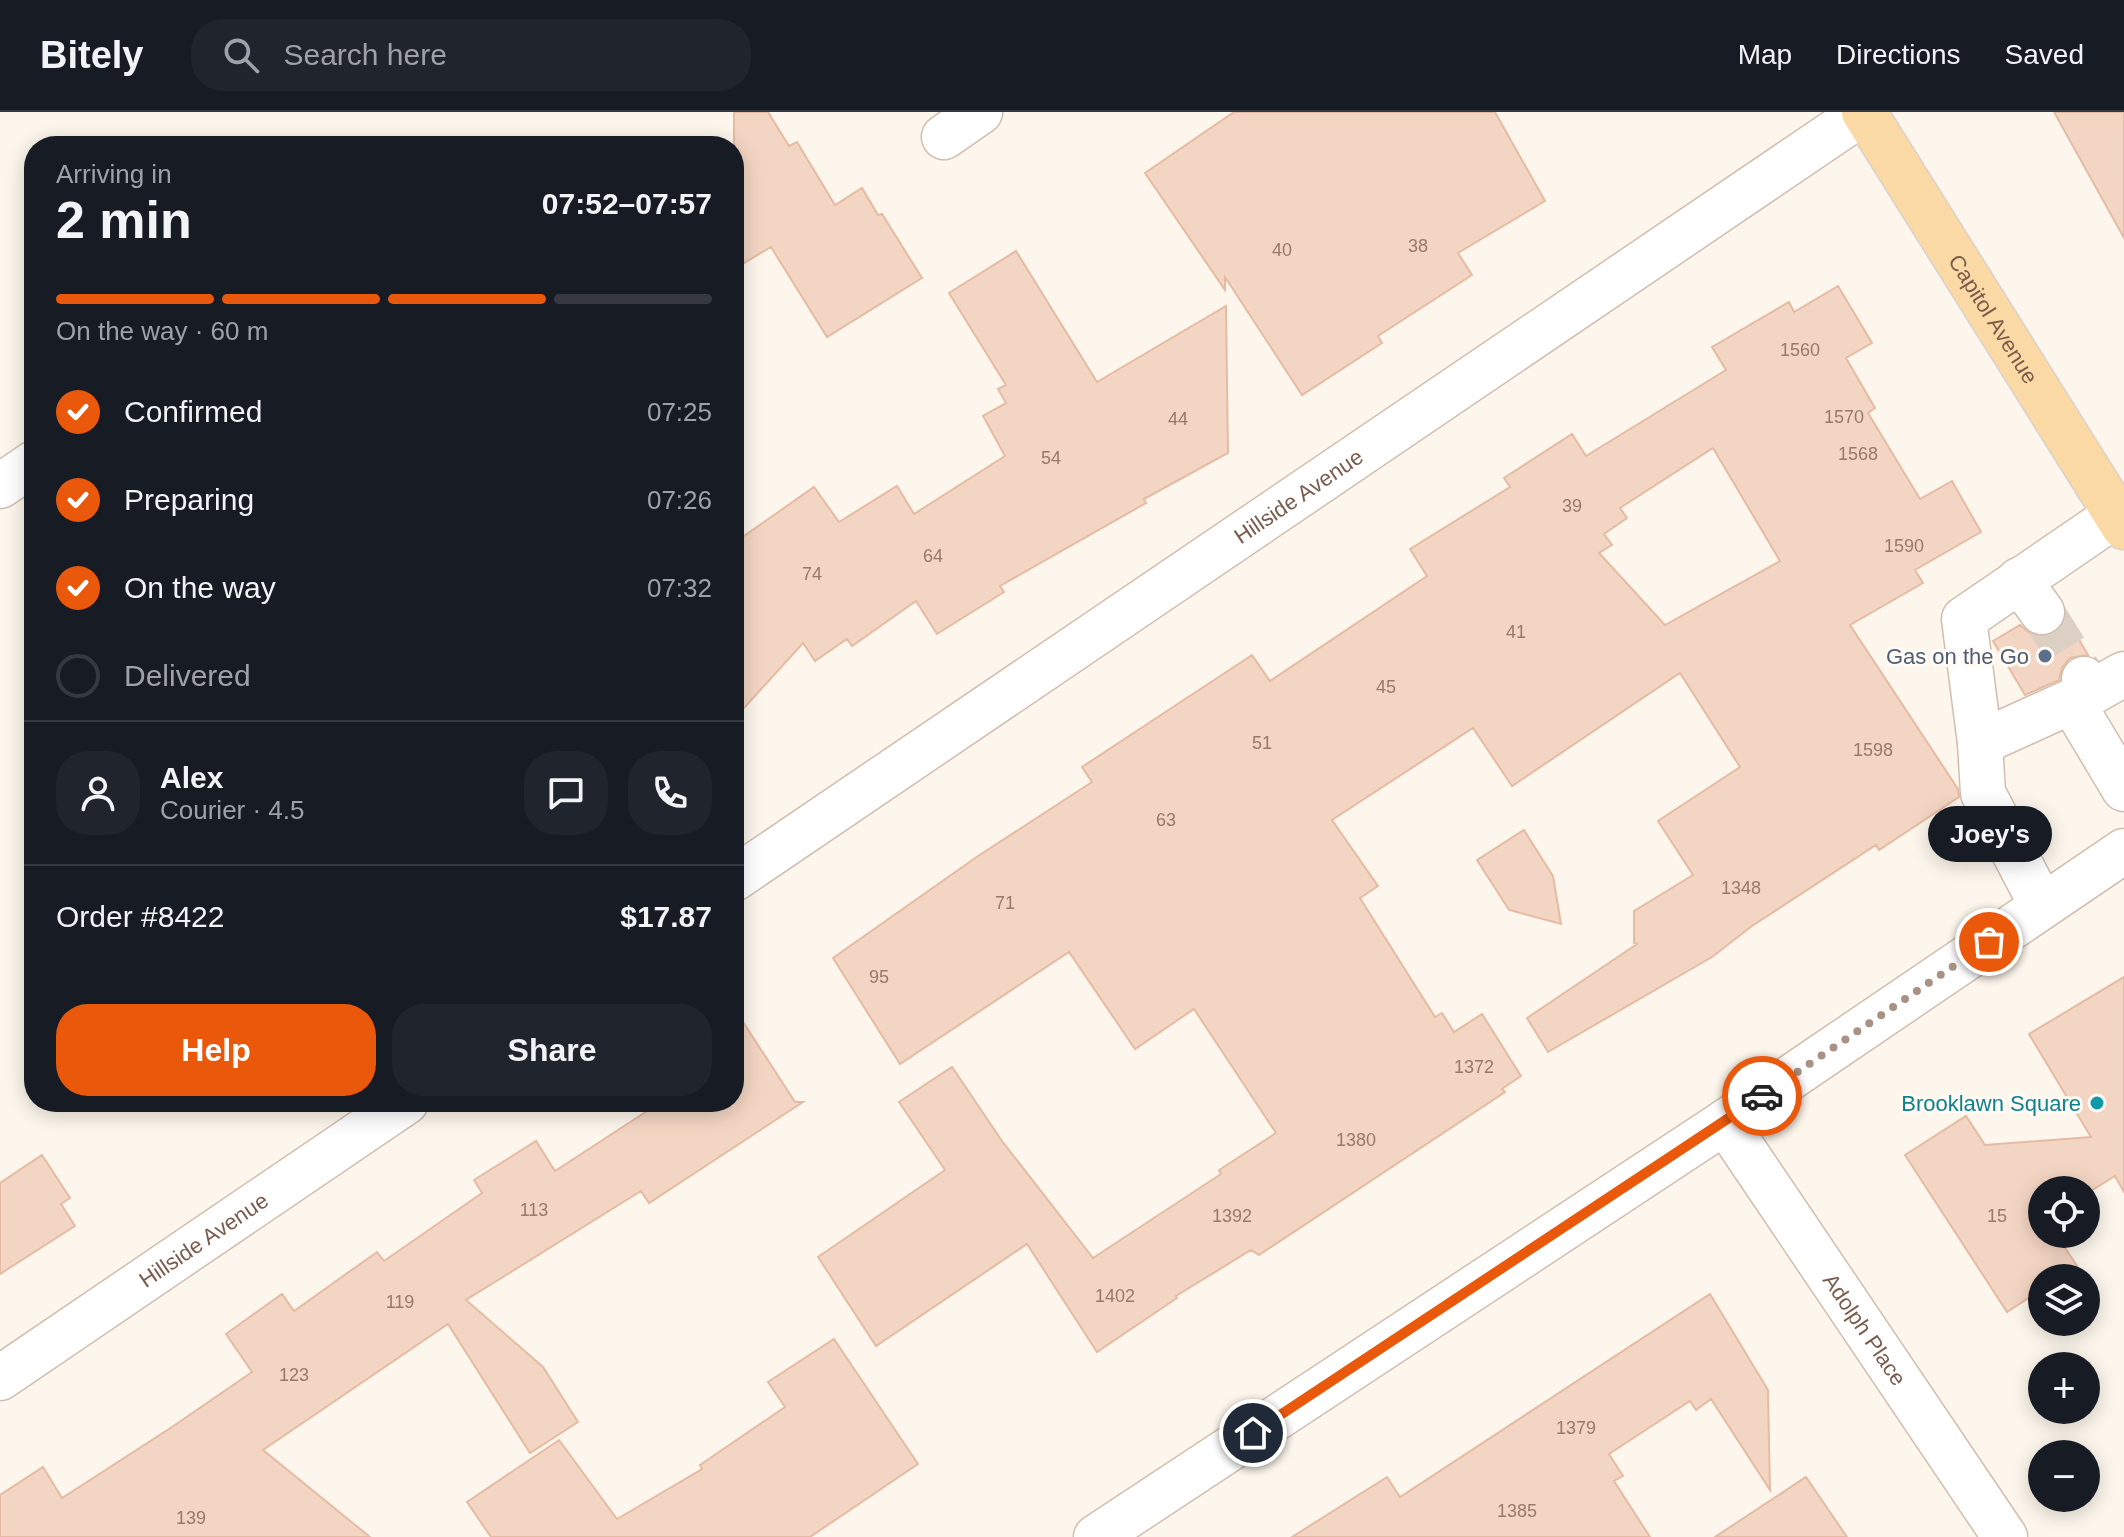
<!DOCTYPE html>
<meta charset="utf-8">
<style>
body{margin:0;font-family:Helvetica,sans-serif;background:#20242c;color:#f1f3f6;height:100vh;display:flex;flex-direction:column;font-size:30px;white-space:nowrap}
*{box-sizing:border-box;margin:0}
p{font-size:26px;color:#9ea1a6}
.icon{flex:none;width:44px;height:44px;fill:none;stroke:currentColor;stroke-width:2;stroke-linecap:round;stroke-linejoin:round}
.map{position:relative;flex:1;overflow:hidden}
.side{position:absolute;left:24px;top:24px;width:720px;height:976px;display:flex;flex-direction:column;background:#171b24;border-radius:32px;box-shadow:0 4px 20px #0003}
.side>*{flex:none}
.controls{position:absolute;left:2028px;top:1064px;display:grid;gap:16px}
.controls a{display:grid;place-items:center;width:72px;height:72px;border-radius:50%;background:#171b24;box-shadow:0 4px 20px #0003;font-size:40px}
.pin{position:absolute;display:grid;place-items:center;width:68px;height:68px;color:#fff;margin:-34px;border:4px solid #fff;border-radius:50%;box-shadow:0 2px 8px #0007}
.courier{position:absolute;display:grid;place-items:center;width:80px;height:80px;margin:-40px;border:6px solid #ea580c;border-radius:50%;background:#fff;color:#222;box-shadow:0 2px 10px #0007}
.bubble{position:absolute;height:56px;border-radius:28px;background:#171b24;box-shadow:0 4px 20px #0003;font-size:26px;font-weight:700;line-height:56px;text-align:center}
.head em{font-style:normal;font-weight:700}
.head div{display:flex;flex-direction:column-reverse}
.head{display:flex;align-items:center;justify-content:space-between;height:136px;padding:0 32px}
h1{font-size:52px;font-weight:700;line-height:60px}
.bar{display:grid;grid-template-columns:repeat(4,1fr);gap:12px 8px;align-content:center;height:96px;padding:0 32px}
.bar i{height:10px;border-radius:6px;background:#363941}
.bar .selected{background:#ea580c}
.bar p{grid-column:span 4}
.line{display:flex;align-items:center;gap:20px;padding:0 32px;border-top:2px solid #363941}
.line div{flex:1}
.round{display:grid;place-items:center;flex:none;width:84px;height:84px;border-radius:32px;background:#20242c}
ol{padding:0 32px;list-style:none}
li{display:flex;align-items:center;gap:24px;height:88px}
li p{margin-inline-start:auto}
li .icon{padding:8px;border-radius:50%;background:#ea580c;color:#fff;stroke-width:4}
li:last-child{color:#9ea1a6}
li i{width:44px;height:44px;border:4px solid #363941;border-radius:50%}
.primary-button{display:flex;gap:16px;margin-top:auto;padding:16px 32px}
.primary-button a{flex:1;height:92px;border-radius:32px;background:#ea580c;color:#fff;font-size:32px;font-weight:700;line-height:92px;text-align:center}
.primary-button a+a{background:#20242c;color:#f1f3f6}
header{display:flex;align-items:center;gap:48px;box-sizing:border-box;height:112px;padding:0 40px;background:#171b24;border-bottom:2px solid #363941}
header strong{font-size:38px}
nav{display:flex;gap:44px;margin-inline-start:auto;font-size:28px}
.search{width:560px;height:72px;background:#20242c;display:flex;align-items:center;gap:20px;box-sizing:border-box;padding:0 28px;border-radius:32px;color:#9ea1a6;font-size:30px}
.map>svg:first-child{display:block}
.building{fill:#f3d5c3;stroke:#e6bba3;stroke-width:2;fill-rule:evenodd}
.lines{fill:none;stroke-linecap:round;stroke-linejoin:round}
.minor-tunnel{stroke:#dcd0c4;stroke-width:44;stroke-dasharray:44 22;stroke-linecap:butt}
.minor-casing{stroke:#d1beb0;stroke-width:47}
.major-casing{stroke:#dad1cd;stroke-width:47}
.minor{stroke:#fff;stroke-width:44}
.major{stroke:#fbd9a5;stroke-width:44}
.done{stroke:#a89285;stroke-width:8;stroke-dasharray:0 14.4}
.route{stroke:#ea580c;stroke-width:10}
.service-dot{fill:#5c6f8a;stroke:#fffaf3;stroke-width:3}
.culture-dot{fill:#0f9aa8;stroke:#fffaf3;stroke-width:3}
.labels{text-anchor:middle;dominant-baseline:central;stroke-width:6;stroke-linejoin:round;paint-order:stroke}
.number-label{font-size:18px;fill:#987a6a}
.street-label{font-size:22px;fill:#7a5c4d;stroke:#fffaf3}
.service-label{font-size:22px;fill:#4e5e75;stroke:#fffaf3;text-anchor:end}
.culture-label{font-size:22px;fill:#0d838f;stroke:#fffaf3;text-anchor:end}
</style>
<header>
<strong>Bitely</strong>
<div class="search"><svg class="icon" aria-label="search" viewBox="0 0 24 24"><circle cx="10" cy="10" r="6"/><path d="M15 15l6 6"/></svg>Search here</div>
<nav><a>Map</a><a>Directions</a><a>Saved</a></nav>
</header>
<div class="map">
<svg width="2124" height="1425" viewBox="0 0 2124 1425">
<rect width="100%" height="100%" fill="#fdf6ec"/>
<!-- building -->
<path class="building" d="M734,0H768L789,34L797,30L835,93L862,76L878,103L882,102L922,166L827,225L771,135L734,157Z
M1234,0H1495L1545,89L1458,141L1472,163L1378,224L1382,231L1302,283L1225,165V178L1145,61Z
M2054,0H2124V126Z
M1016,139L1097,270L1226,194L1228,341L1144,387L1146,391L1000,474L1004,480L937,522L916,489L852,534L847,527L815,549L803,531L734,607V431L814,375L839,410L897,374L914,402L1005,344L983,304L1006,291L998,277L1006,273L949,181Z
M1838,174L1872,231L1846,246L1875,296L1868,301L1920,387L1952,369L1981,420L1915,458L1923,471L1850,513L1958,677L1959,685L1879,738L1876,733L1752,814L1712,845L1548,940L1527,906L1637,832L1634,831V799L1693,763L1658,709L1740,655L1680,561L1512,674L1473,616L1332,708L1378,774L1360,786L1435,905L1442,901L1454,920L1482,902L1521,964L1502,977L1505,980L1259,1143L1251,1138L1176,1184L1177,1186L1097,1240L1027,1132L876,1234L818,1145L945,1058L899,990L952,955L1002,1029L1093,1146L1221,1062L1219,1058L1276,1021L1194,897L1135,937L1069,840L900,952L833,846L978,744L1092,670L1082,655L1252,543L1270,569L1427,464L1410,437L1510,375L1504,366L1572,322L1586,344L1726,258L1712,235L1789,190L1794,200ZM1713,336L1780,449L1665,513L1599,441L1612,433L1604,422L1627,406L1620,396Z
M2066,505L2088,543L2070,546L2062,556L2059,568L2025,583L1993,529L2020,513L2031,522L2045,525L2057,520Z
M1524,718L1553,764L1561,812L1509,798L1477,748Z
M2124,865V1080L2115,1064L2086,1082V1078H2042V1122H2056L2077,1154L2058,1166H2042V1177L2007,1200L1905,1043L1966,1004L1985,1033L2091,1025L2029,922Z
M734,896L795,990H803L649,1091L641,1079L466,1188L543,1255L578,1310L530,1341L448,1212L263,1338L370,1425H0V1383L43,1355L62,1386L172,1315L252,1260L226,1222L282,1182L294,1199L377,1140L384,1149L482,1081L474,1068L536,1029L555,1059L661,990H734Z
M42,1043L70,1086L61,1092L75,1114L0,1162V1071Z
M1710,1182L1768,1278L1770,1378L1711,1287L1696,1298L1690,1289L1609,1342L1623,1364L1614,1369L1650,1425H1292L1387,1365L1400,1385Z
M834,1227L918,1352L810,1425H491L467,1390L559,1328L617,1407L702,1357L700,1353L785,1295L768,1270Z
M1806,1365L1847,1425H1715Z"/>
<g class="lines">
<!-- minor-tunnel -->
<path class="minor-tunnel" d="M2042,500L2084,567"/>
<defs>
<g id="minor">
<path d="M944,25L980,0"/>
<path d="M0,374L34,351"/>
<path d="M2019,468L2042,500"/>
<path d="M2092,580L2124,562"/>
<path d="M2072,590L2124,677"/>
<path d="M1980,631L2092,580L2084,567"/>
<path id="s1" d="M734,767L1864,0"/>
<path d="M2042,794L1983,681L1980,631L1964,507L2116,403"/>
<path id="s2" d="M1725,1010L2005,1425"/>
<path id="s3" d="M0,1266L406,990"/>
<path d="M1096,1425L1725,1010L2124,739"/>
</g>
<g id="major">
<path id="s4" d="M1864,0L2124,415"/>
</g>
</defs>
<!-- minor casing -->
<use href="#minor" class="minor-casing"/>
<!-- major casing -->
<use href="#major" class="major-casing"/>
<!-- minor -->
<use href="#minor" class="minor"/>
<!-- major -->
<use href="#major" class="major"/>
</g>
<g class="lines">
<!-- done -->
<path class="done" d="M1762,984L1989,830"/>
<!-- route -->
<path class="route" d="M1253,1321L1762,984"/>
</g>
<!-- markers -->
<circle class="service-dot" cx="2045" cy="544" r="8"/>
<circle class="culture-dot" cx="2097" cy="991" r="8"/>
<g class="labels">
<!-- number labels -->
<g class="number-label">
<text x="1418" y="134">38</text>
<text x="1282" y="138">40</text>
<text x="1800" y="238">1560</text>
<text x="1844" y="305">1570</text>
<text x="1178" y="307">44</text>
<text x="1858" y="342">1568</text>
<text x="1051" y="346">54</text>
<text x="1572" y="394">39</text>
<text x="1904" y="434">1590</text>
<text x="933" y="444">64</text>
<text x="812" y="462">74</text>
<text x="1516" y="520">41</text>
<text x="1386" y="575">45</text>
<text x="1262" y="631">51</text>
<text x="1873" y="638">1598</text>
<text x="1166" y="708">63</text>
<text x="1741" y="776">1348</text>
<text x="1005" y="791">71</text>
<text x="879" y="865">95</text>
<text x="1474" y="955">1372</text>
<text x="1356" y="1028">1380</text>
<text x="534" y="1098">113</text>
<text x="1232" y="1104">1392</text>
<text x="1997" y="1104">15</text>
<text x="1115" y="1184">1402</text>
<text x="400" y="1190">119</text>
<text x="294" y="1263">123</text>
<text x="1576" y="1316">1379</text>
<text x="1517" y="1399">1385</text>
<text x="191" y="1406">139</text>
</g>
<!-- street labels -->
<g class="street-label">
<text stroke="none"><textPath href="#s4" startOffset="244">Capitol Avenue</textPath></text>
<text stroke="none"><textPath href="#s1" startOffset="682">Hillside Avenue</textPath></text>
<text stroke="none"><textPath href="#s3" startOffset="246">Hillside Avenue</textPath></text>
<text stroke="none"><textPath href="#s2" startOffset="250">Adolph Place</textPath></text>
</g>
<!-- service labels -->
<g class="service-label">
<text x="2029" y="544">Gas on the Go</text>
</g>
<!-- culture labels -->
<g class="culture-label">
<text x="2081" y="991">Brooklawn Square</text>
</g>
</g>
</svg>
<div class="controls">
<a><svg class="icon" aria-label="locate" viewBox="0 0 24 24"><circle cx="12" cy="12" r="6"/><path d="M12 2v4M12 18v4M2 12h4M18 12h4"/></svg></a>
<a><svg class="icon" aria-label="layers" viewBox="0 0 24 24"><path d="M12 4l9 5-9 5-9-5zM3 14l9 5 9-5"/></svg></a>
<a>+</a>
<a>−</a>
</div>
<div class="pin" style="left:1989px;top:830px;background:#ea580c"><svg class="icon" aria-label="bag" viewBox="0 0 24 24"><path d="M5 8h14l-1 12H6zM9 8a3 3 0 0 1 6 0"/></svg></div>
<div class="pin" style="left:1253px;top:1321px;background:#1f2937"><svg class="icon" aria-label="home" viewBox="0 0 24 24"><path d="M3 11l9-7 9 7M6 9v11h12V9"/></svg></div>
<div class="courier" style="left:1762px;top:984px"><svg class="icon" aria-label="car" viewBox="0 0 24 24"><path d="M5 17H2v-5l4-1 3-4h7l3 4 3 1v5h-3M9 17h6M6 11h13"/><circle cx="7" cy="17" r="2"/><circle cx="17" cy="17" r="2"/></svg></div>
<div class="bubble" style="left:1928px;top:694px;width:124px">Joey's</div>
<section class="side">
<div class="head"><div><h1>2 min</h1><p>Arriving in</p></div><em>07:52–07:57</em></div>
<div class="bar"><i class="selected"></i><i class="selected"></i><i class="selected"></i><i></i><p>On the way · 60 m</p></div>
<ol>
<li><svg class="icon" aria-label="check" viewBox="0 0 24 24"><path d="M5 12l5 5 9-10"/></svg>Confirmed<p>07:25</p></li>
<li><svg class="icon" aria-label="check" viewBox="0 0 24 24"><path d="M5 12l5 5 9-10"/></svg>Preparing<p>07:26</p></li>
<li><svg class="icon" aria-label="check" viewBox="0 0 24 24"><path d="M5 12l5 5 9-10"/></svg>On the way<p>07:32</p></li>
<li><i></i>Delivered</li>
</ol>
<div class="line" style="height:144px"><a class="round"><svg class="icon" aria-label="person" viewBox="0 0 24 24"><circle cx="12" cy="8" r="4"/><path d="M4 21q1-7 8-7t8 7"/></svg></a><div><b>Alex</b><p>Courier · 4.5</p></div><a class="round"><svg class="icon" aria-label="chat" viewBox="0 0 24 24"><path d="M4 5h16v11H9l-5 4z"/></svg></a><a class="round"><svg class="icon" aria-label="phone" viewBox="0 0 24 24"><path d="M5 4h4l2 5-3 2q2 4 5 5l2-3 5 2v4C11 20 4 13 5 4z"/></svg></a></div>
<div class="line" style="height:104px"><div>Order #8422</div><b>$17.87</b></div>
<div class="primary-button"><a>Help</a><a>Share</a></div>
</section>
</div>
